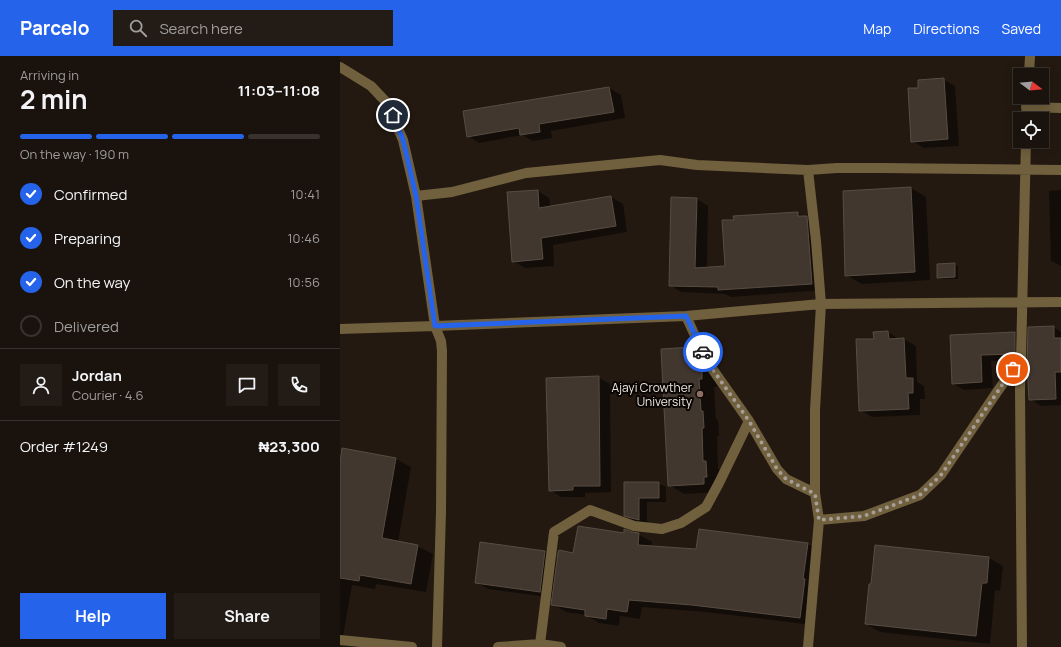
<!DOCTYPE html>
<meta charset="utf-8">
<style>
body{margin:0;font-family:Manrope,sans-serif;background:#231c16;color:#f1f3f6;height:100vh;display:flex;flex-direction:column;font-size:15px;white-space:nowrap}
*{box-sizing:border-box;margin:0}
p{font-size:13px;color:#9f9e9d}
.icon{flex:none;width:22px;height:22px;fill:none;stroke:currentColor;stroke-width:2;stroke-linecap:round;stroke-linejoin:round}
.map{position:relative;flex:1;overflow:hidden}
.details{display:flex;flex-direction:column;background:#1a130d;width:340px}
.details>*{flex:none}
.needle{width:26px;rotate:106deg}
.tools{position:absolute;left:673px;top:12px;display:grid;gap:8px}
.tools a{display:grid;place-items:center;width:36px;height:36px;border-radius:0px;background:#1a130d;box-shadow:0 2px 10px #0003,0 0 0 1px #38322e;font-size:20px}
.pin{position:absolute;display:grid;place-items:center;width:34px;height:34px;color:#fff;margin:-17px;border:2px solid #fff;border-radius:50%;box-shadow:0 1px 4px #0007}
.courier{position:absolute;display:grid;place-items:center;width:40px;height:40px;margin:-20px;border:3px solid #2563eb;border-radius:50%;background:#fff;color:#222;box-shadow:0 1px 5px #0007}
.summary em{font-style:normal;font-weight:700}
.summary div{display:flex;flex-direction:column-reverse}
.summary{display:flex;align-items:center;justify-content:space-between;height:68px;padding:0 20px}
h1{font-size:26px;font-weight:700;line-height:30px}
.bar{display:grid;grid-template-columns:repeat(4,1fr);gap:6px 4px;align-content:center;height:48px;padding:0 20px}
.bar i{height:5px;border-radius:3px;background:#38322e}
.bar .selected{background:#2563eb}
.bar p{grid-column:span 4}
.line{display:flex;align-items:center;gap:10px;padding:0 20px;border-top:1px solid #38322e}
.line div{flex:1}
.round{display:grid;place-items:center;flex:none;width:42px;height:42px;border-radius:0px;background:#231c16}
ol{padding:0 20px;list-style:none}
li{display:flex;align-items:center;gap:12px;height:44px}
li p{margin-inline-start:auto}
li .icon{padding:4px;border-radius:50%;background:#2563eb;color:#fff;stroke-width:4}
li:last-child{color:#9f9e9d}
li i{width:22px;height:22px;border:2px solid #38322e;border-radius:50%}
.primary-button{display:flex;gap:8px;margin-top:auto;padding:8px 20px}
.primary-button a{flex:1;height:46px;border-radius:0px;background:#2563eb;color:#fff;font-size:16px;font-weight:700;line-height:46px;text-align:center}
.primary-button a+a{background:#231c16;color:#f1f3f6}
header{display:flex;align-items:center;gap:24px;box-sizing:border-box;height:56px;padding:0 20px;background:#2563eb;color:#fff}
header strong{font-size:19px}
nav{display:flex;gap:22px;margin-inline-start:auto;font-size:14px}
.search{width:280px;height:36px;background:#231c16;display:flex;align-items:center;gap:10px;box-sizing:border-box;padding:0 14px;border-radius:0px;color:#9f9e9d;font-size:15px}
main{display:flex;flex:1;min-height:0}
.map>svg:first-child{display:block}
.shadow{fill:#0007}
.building{fill:#42372e;stroke:#584d42}
.lines{fill:none;stroke-linecap:round;stroke-linejoin:round}
.minor{stroke:#70603e;stroke-width:10}
.done{stroke:#a69e97;stroke-width:4;stroke-dasharray:0 7.2}
.route{stroke:#2563eb;stroke-width:5}
.education-dot{fill:#8d6e63;stroke:#090503;stroke-width:1.5}
.labels{text-anchor:middle;dominant-baseline:central;stroke-width:4;stroke-linejoin:round;paint-order:stroke}
.poi-label{font-size:12px;fill:#ece5df;stroke:#090503;text-anchor:end}
</style>
<header>
<strong>Parcelo</strong>
<div class="search"><svg class="icon" aria-label="search" viewBox="0 0 24 24"><circle cx="10" cy="10" r="6"/><path d="M15 15l6 6"/></svg>Search here</div>
<nav><a>Map</a><a>Directions</a><a>Saved</a></nav>
</header>
<main>
<section class="details">
<div class="summary"><div><h1>2 min</h1><p>Arriving in</p></div><em>11:03–11:08</em></div>
<div class="bar"><i class="selected"></i><i class="selected"></i><i class="selected"></i><i></i><p>On the way · 190 m</p></div>
<ol>
<li><svg class="icon" aria-label="check" viewBox="0 0 24 24"><path d="M5 12l5 5 9-10"/></svg>Confirmed<p>10:41</p></li>
<li><svg class="icon" aria-label="check" viewBox="0 0 24 24"><path d="M5 12l5 5 9-10"/></svg>Preparing<p>10:46</p></li>
<li><svg class="icon" aria-label="check" viewBox="0 0 24 24"><path d="M5 12l5 5 9-10"/></svg>On the way<p>10:56</p></li>
<li><i></i>Delivered</li>
</ol>
<div class="line" style="height:72px"><a class="round"><svg class="icon" aria-label="person" viewBox="0 0 24 24"><circle cx="12" cy="8" r="4"/><path d="M4 21q1-7 8-7t8 7"/></svg></a><div><b>Jordan</b><p>Courier · 4.6</p></div><a class="round"><svg class="icon" aria-label="chat" viewBox="0 0 24 24"><path d="M4 5h16v11H9l-5 4z"/></svg></a><a class="round"><svg class="icon" aria-label="phone" viewBox="0 0 24 24"><path d="M5 4h4l2 5-3 2q2 4 5 5l2-3 5 2v4C11 20 4 13 5 4z"/></svg></a></div>
<div class="line" style="height:52px"><div>Order #1249</div><b>₦23,300</b></div>
<div class="primary-button"><a>Help</a><a>Share</a></div>
</section>
<div class="map">
<svg width="721" height="591" viewBox="0 0 721 591">
<rect width="100%" height="100%" fill="#231911"/>
<!-- shadow -->
<path class="shadow" d="M604,24L615,30L619,90L584,92L572,85L579,33Z
M269,32L281,39L285,62L211,75L212,82L193,85L182,79L139,87L128,80L124,56Z
M571,132L586,141L590,224L522,228L506,219Z
M721,134V210L711,205L709,135Z
M198,135L209,142L210,151L271,141L283,148L287,176L213,189L214,210L185,212L173,205Z
M357,143L368,150L367,212L386,211L395,164L458,157L478,167L483,234L391,241L385,238L341,236L330,229Z
M614,208L618,210V223H602L598,221Z
M713,271L721,276V349L701,350L690,343Z
M548,276L560,284L564,283L576,290L577,326L584,330L585,343H580V359L532,361L520,354L535,284L534,277Z
M675,277L686,283L685,303L651,305L653,332L624,334L613,328L611,280Z
M353,292L368,301L376,318L377,331H374L376,363L378,364L379,380H377L378,413L381,415L379,436L344,438L329,429Z
M258,321L270,328L271,436L245,437V441H221L210,434Z
M56,403L71,411L58,486L77,490L93,498L86,536L36,528L35,533L12,529L3,580L0,579V413Z
M285,427H318L326,431V446H307V468L293,464L285,459Z
M285,478H298L312,486L311,491L357,494L468,488L481,495L473,569L366,556L302,551L300,563L280,560L279,570L259,567L246,559L226,556L213,548V542L196,532L195,534L208,541L148,533L136,526L205,496L218,504Z
M649,502L663,510L660,535L655,534L650,588L540,576L526,568Z"/>
<!-- building -->
<path class="building" d="M604,22L608,83L571,86L568,32H578V24Z
M269,31L274,56L199,68L200,76L180,79L179,72L127,81L123,55Z
M571,131L575,216L505,220L503,135Z
M198,134L199,152L271,140L276,170L201,182L203,203L172,206L167,136Z
M331,141L357,142L355,212L385,210L382,164H394L393,160L458,156V160H467L472,228L378,234V231L329,230Z
M615,207V221L597,222V208Z
M714,270V282H721V316H715L716,343L689,344L687,309L688,271Z
M548,275L549,283L564,282L566,322H573V337H568L569,353L519,355L516,283H534L533,276Z
M675,276V298L641,299L642,326L612,328L610,279Z
M353,291L358,303L359,307H360L362,309V323H359L361,355H363L364,372H362L363,405H366L367,421H364V428L328,430L321,293Z
M259,320L260,430H233V434L209,435L206,322Z
M2,392L56,402L42,482L78,489L71,528L20,519L19,525L0,522V407Z
M284,426H319V442H299V464L284,460Z
M238,470L284,477V473L292,476L299,477L298,489L356,493L359,473L468,487L463,523H465L460,562L352,549L289,544L287,556L267,553L266,563L245,560V554L211,549L218,497L219,494L233,497Z
M140,486L205,495L200,536L135,527Z
M535,489L649,501L647,527H642L636,580L525,568L529,528H531Z"/>
<g class="lines">
<!-- minor -->
<path class="minor" d="M0,11L31,30L47,47L63,84L76,140L95,270L101,285L102,295L101,456L97,591
M689,19L690,0
M686,51L721,52
M686,63L687,41
M76,140L112,136L186,117L320,104L357,109L468,114L497,112H543L721,114
M346,260L366,304L409,365L437,413L446,423L475,437
M0,273L95,270L346,260L481,248L721,246
M479,464L524,460L580,439L601,419L657,336L681,302
M0,584L72,591
M158,591L200,588L221,591
M202,591L200,588L214,476L250,454L294,470L322,473L341,467L366,451L379,427L409,365
M468,591L479,464L475,437V354L481,248L476,185L468,114
M682,591L680,333L681,302L686,85"/>
</g>
<g class="lines">
<!-- done -->
<path class="done" d="M363,296L366,304L409,365L437,413L446,423L475,438L479,464L524,460L580,439L601,419L673,313"/>
<!-- route -->
<path class="route" d="M53,59L63,84L76,140L95,270L346,260L363,296"/>
</g>
<!-- markers -->
<circle class="education-dot" cx="360" cy="338" r="4"/>
<g class="labels">
<!-- poi labels -->
<g class="poi-label">
<text x="352" y="331">Ajayi Crowther<tspan x="352" dy="14">University</tspan></text>
</g>
</g>
</svg>
<div class="tools">
<a><svg class="needle" viewBox="-14 -14 28 28"><path d="M0-13l5 13h-10z" fill="#e53935"/><path d="M0 13l5-13h-10z" fill="#9f9e9d"/></svg></a>
<a><svg class="icon" aria-label="locate" viewBox="0 0 24 24"><circle cx="12" cy="12" r="6"/><path d="M12 2v4M12 18v4M2 12h4M18 12h4"/></svg></a>
</div>
<div class="pin" style="left:673px;top:313px;background:#ea580c"><svg class="icon" aria-label="bag" viewBox="0 0 24 24"><path d="M5 8h14l-1 12H6zM9 8a3 3 0 0 1 6 0"/></svg></div>
<div class="pin" style="left:53px;top:59px;background:#1f2937"><svg class="icon" aria-label="home" viewBox="0 0 24 24"><path d="M3 11l9-7 9 7M6 9v11h12V9"/></svg></div>
<div class="courier" style="left:363px;top:296px"><svg class="icon" aria-label="car" viewBox="0 0 24 24"><path d="M5 17H2v-5l4-1 3-4h7l3 4 3 1v5h-3M9 17h6M6 11h13"/><circle cx="7" cy="17" r="2"/><circle cx="17" cy="17" r="2"/></svg></div>
</div>
</main>
